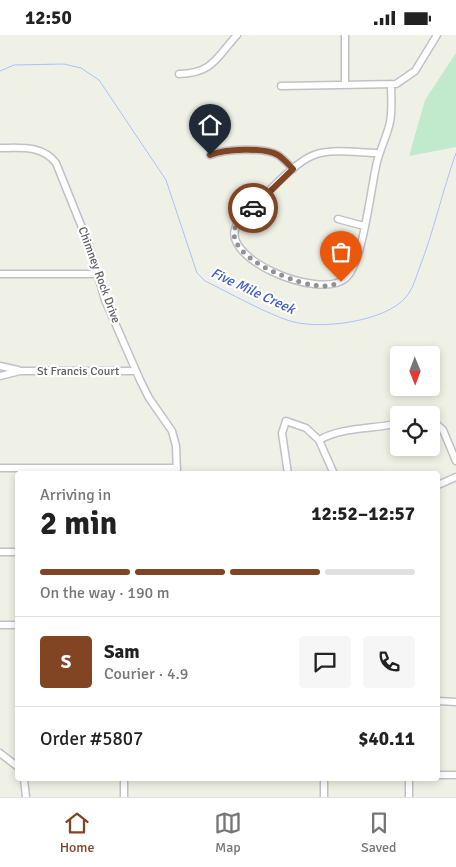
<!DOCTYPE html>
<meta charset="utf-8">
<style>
body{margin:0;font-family:Signika,sans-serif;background:#f6f6f6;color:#222;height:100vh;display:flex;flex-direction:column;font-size:19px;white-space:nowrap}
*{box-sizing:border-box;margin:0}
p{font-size:16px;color:#767676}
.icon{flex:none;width:28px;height:28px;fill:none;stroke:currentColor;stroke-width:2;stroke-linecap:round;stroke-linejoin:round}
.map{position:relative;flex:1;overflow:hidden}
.drawer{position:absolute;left:15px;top:436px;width:425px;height:310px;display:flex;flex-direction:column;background:#fff;border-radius:5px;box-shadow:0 2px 8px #0003}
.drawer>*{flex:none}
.needle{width:32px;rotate:179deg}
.buttons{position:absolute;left:390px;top:311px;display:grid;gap:10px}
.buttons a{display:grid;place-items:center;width:50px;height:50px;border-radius:5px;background:#fff;box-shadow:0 2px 8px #0003;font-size:25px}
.pin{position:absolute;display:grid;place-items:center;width:42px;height:42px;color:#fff;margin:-51px -21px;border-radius:50% 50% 50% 0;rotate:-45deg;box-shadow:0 0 5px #0007}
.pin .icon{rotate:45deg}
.courier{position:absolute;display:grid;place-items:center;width:50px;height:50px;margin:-25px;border:4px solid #814524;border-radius:50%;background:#fff;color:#222;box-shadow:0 1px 6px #0007}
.summary em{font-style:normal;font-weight:700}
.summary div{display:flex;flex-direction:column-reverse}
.summary{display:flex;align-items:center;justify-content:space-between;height:85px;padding:0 25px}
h1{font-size:32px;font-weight:700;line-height:38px}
.bar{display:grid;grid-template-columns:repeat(4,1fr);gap:8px 5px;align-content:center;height:60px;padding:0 25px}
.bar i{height:6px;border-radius:4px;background:#e0e0e0}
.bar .on{background:#814524}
.bar p{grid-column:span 4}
.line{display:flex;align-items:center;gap:12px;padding:0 25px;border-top:1px solid #e0e0e0}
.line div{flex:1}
.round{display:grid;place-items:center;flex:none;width:52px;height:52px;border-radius:5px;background:#f6f6f6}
.status{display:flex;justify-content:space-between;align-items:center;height:35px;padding:0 25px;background:#fff;direction:ltr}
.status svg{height:14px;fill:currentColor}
.tab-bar{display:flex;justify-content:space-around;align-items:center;height:70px;border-top:1px solid #e0e0e0;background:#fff;font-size:14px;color:#767676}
.tab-bar a{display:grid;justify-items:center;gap:2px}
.tab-bar .on{color:#814524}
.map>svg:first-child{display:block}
.green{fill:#c1eacc}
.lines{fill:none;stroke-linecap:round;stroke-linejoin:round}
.stream{stroke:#a8c2ff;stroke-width:1}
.minor-casing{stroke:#c0c1c8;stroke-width:9}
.minor{stroke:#fff;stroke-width:6}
.done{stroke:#919294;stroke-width:5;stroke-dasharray:0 9}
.route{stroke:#814524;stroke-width:6}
.labels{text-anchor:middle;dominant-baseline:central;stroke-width:4.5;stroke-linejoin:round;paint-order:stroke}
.street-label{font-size:12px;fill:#5e5f68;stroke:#fff}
.water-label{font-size:14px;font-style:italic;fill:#405fcd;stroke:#fff}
</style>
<div class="status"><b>12:50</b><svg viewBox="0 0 49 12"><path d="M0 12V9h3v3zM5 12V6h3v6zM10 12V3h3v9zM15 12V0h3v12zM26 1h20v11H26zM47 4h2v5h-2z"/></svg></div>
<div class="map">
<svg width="456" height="762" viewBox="0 0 456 762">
<rect width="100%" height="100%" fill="#f0f1e6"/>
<!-- green -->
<path class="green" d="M456,18V112L409,121L425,65Z"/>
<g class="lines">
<!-- stream -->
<path class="stream" d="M0,36L14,30L64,29L81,33L99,45L166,145L197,238L205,246C232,259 259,275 287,285C316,296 386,287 406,262C412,255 416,243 419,234C434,196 442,157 456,118"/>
<defs>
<path id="minor" d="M179,39C213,38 216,23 237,0
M345,50V0
M281,51L396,49L415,36L437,0
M0,113C21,113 42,110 56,128L89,210L105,265L140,345L149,363L172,396L176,411L177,439
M379,118C359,118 333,113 314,120C292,128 257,169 239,187C211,220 319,267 346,243C363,228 371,151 377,127C380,115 386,103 389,91C393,78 391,63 391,49
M210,120C225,114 263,112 278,120C284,124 288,129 293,134
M338,184L364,191
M0,239H98
M0,331L18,335
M0,341L20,336H136
M431,384L443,395L456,426
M319,405L334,439
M0,433H177
M288,439L282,398L286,386L306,393L319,405C344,391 372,395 399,388
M438,450L456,442
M0,517H18
M0,590H18
M438,666L456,667
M0,718L18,732
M438,740H456
M24,744L26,762
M124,762V744
M324,762V744
M409,762V744"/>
</defs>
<!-- minor casing -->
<use href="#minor" class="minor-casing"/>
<!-- minor -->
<use href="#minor" class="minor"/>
</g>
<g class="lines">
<!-- done -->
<path class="done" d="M253,173C247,179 237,186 235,193C225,223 300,251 322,251C328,251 334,250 341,247"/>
<!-- route -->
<path class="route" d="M210,120C225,114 263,112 278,120C284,124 288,129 293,134L253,173"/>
</g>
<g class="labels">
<!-- street labels -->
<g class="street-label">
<text transform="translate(99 240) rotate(70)">Chimney Rock Drive</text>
<text x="78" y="336">St Francis Court</text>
</g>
<!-- water labels -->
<g class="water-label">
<text transform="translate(253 256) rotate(25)">Five Mile Creek</text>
</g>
</g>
</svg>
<div class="buttons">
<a><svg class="needle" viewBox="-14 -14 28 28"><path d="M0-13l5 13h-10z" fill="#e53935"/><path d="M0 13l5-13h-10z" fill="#767676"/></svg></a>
<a><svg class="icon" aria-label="locate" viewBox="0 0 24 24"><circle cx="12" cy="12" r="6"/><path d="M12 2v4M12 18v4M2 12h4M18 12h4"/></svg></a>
</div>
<div class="pin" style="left:341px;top:247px;background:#ea580c"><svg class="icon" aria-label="bag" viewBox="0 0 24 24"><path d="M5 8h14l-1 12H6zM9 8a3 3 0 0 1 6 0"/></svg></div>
<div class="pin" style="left:210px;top:120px;background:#1f2937"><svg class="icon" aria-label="home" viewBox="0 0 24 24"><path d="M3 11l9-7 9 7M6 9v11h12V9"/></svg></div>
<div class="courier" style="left:253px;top:173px"><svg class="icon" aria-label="car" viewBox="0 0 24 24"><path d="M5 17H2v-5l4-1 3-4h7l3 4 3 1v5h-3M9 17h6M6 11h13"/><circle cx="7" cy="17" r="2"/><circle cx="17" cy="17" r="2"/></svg></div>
<section class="drawer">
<div class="summary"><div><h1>2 min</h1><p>Arriving in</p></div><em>12:52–12:57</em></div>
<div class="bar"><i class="on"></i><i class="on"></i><i class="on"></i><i></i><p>On the way · 190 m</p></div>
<div class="line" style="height:90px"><b class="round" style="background:#814524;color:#fff">S</b><div><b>Sam</b><p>Courier · 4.9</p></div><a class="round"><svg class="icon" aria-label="chat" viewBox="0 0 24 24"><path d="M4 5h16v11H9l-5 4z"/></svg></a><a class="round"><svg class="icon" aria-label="phone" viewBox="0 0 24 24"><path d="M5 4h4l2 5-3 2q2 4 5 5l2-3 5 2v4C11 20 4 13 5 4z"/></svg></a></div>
<div class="line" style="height:65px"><div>Order #5807</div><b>$40.11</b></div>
</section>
</div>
<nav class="tab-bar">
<a class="on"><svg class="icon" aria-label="home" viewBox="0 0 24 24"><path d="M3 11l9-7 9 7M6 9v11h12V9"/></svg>Home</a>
<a><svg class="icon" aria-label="map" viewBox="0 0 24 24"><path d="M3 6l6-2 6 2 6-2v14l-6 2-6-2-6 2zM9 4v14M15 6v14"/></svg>Map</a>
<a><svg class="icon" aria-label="saved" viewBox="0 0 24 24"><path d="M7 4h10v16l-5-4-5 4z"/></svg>Saved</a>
</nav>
